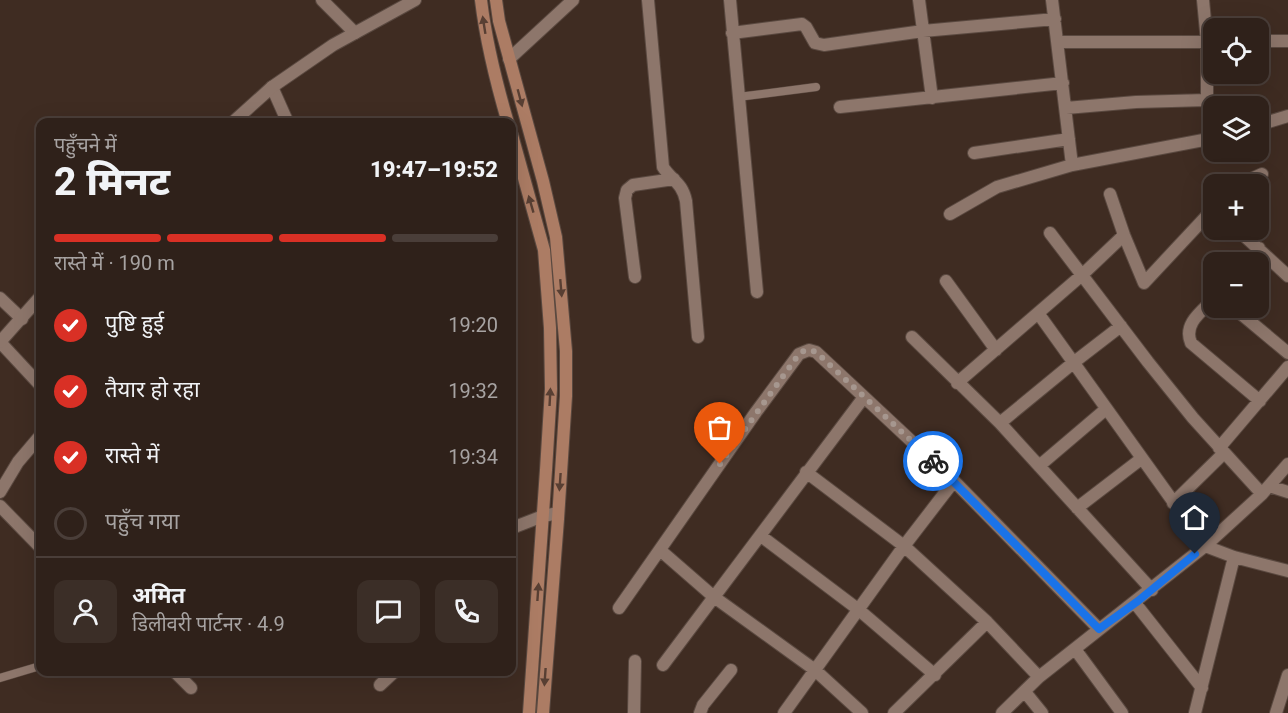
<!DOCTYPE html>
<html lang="hi">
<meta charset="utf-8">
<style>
body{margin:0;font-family:Roboto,"Noto Sans Devanagari",sans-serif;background:#3b2e27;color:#f1f3f6;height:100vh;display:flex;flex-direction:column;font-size:22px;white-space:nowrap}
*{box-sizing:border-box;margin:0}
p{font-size:20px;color:#a7a3a2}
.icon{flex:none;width:33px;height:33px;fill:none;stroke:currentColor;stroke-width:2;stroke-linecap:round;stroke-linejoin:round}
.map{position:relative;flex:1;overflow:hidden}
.side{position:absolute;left:36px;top:118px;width:480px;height:558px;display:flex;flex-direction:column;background:#2f211a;border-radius:12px;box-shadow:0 6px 24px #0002,0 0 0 2px #4a3e39}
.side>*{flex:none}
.tools{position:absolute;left:1203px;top:18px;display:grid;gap:12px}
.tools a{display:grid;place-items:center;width:66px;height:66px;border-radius:12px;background:#2f211a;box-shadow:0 6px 24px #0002,0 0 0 2px #4a3e39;font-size:30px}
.pin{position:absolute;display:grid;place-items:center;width:51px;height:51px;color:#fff;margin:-62px -26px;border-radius:50% 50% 50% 0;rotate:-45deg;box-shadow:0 0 6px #0007}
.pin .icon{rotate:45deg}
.courier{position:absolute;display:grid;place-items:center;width:60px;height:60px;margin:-30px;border:4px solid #1a73e8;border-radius:50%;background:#fff;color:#222;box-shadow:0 2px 8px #0007}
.summary em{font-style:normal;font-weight:800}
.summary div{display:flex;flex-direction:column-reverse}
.summary{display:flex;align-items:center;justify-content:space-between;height:102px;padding:0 18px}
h1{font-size:39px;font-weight:800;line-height:45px}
.bar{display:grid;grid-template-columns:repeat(4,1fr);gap:9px 6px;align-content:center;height:72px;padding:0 18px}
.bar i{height:8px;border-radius:4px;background:#4a3e39}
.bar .active{background:#d93025}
.bar p{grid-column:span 4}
.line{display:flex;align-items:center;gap:15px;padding:0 18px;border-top:2px solid #4a3e39}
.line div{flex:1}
.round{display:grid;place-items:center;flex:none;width:63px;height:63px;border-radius:12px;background:#3b2e27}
ol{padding:0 18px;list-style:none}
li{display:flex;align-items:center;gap:18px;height:66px}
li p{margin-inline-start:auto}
li .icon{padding:6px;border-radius:50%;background:#d93025;color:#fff;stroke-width:4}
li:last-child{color:#a7a3a2}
li i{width:33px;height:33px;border:3px solid #4a3e39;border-radius:50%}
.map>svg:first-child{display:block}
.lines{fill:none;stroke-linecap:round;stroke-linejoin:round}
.service-casing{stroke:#5a4940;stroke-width:9}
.minor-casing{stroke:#5a4940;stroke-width:14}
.tertiary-casing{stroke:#5a4940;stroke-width:14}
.secondary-casing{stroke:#5a4940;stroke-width:14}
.service{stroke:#8d766b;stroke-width:8}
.minor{stroke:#8d766b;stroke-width:12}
.tertiary{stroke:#8d766b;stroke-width:12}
.secondary{stroke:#ac7c64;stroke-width:12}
.oneway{fill:#583f33}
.done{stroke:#a6978f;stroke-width:6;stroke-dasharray:0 10.8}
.route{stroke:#1a73e8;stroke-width:8}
</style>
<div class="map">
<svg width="1288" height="713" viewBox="0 0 1288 713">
<rect width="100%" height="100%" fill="#3f2c22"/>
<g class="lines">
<defs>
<path id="service" d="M738,97L816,87
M0,678L40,666"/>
<path id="minor" d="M322,0L355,33
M648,0L663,167C672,181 682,182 686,201L698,337
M730,0L757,292
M919,0L932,98
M1052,0L1072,165
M1203,0L1207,42V100L1213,139
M732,33L802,24L806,27L815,43L824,45L923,31L1055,19
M1258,41H1288
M1058,42H1214
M509,59L573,0
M272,87L288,123
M840,107L1063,83
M1066,108L1136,102L1207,100
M1258,125L1288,116
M974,153L1069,139
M1240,184L1262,174
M1110,194L1124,235L1144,283L1214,208
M950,214L997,187L1072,165L1214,138
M1238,230L1288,276
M1050,233L1148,362L1193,418L1262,494
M1246,262L1259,248
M635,277L625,198L627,190L633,185L674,179
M946,281L996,350
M0,298L22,319
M1214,299C1201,312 1183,324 1191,343L1260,401
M1234,308L1288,353
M1038,313L1205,546L1234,557L1288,571
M912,337L1000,423L1152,590
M0,342L40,385
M957,383L1082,275L1124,235
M1000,423L1073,363L1121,326
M1219,448L1288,367
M1039,466L1106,409
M806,472L904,546L987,622L1039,677
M1269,486L1288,492
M0,492L18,462L40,436
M1173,503L1224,453
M0,506L40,547
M1077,508L1141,459
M512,528L543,516L558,513
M761,536L859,610L935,675
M660,550L714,597L815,670L862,713
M1135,603L1202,688
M619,608L756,412L799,354L809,350L816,352L954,481L1099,629
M1075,649L1122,713
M663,665L864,397
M175,672L191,688
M380,685L394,672
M1025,692L1042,713
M634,713L635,661
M700,713L703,705L731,670
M784,713L904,546L954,481
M894,713L987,622
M1002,713L1039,677L1205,546L1262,494L1288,464
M1195,713L1234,557
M1276,713L1288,675"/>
<path id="tertiary" d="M232,123L272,87L333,45L415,0
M0,342L40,297"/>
<path id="secondary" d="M481,0C486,42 496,82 508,123
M496,0L499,21L543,181L556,237L566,351V396L558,519L543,713
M512,135L544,250L550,328L551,389L546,470L529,713"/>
</defs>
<!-- service casing -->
<use href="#service" class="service-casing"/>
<!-- minor casing -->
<use href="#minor" class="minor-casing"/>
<!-- tertiary casing -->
<use href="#tertiary" class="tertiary-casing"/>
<!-- secondary casing -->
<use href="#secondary" class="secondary-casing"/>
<!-- service -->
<use href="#service" class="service"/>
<!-- minor -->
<use href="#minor" class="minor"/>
<!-- tertiary -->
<use href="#tertiary" class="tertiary"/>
<!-- secondary -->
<use href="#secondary" class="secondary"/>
</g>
<!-- one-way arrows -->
<defs><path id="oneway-solid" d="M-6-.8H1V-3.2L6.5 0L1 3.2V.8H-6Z" transform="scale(1.5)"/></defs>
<g class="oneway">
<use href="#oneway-solid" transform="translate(484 25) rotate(-99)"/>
<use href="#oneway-solid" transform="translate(520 98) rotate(75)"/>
<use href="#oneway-solid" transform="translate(531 204) rotate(-106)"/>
<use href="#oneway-solid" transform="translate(561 288) rotate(85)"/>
<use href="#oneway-solid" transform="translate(550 397) rotate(-87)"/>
<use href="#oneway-solid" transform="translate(560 482) rotate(94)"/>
<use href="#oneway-solid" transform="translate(538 592) rotate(-86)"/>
<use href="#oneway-solid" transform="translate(545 677) rotate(94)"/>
</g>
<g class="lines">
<!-- done -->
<path class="done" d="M720,464L799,354C805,349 810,350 816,352L933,461"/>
<!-- route -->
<path class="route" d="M933,461L1099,629L1138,601L1195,554"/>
</g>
</svg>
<div class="tools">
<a><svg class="icon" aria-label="locate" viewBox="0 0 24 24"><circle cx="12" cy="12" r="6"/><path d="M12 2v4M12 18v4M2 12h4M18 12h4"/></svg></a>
<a><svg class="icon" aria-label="layers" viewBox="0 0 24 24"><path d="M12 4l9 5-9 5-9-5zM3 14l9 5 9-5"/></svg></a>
<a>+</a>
<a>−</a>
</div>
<div class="pin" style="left:720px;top:464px;background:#ea580c"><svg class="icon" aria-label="bag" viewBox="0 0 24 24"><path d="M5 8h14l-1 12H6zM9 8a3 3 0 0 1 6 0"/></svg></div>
<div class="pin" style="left:1195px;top:554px;background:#1f2937"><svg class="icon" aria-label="home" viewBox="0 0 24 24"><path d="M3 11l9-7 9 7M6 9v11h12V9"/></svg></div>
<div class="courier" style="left:933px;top:461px"><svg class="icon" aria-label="bike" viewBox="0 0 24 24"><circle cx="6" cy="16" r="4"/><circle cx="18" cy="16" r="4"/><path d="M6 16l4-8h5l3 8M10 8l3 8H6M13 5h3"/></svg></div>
<section class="side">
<div class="summary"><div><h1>2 मिनट</h1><p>पहुँचने में</p></div><em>19:47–19:52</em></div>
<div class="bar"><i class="active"></i><i class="active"></i><i class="active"></i><i></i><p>रास्ते में · 190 m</p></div>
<ol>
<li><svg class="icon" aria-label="check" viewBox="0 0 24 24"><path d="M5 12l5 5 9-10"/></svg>पुष्टि हुई<p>19:20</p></li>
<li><svg class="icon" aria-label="check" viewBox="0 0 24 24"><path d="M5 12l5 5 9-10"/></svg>तैयार हो रहा<p>19:32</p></li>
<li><svg class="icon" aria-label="check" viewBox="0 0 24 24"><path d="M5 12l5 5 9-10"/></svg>रास्ते में<p>19:34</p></li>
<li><i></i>पहुँच गया</li>
</ol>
<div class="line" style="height:108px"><a class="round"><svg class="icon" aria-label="person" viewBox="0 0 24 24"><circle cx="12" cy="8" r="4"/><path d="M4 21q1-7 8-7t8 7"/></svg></a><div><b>अमित</b><p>डिलीवरी पार्टनर · 4.9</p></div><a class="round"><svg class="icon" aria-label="chat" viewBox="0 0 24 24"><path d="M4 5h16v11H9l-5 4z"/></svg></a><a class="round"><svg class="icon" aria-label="phone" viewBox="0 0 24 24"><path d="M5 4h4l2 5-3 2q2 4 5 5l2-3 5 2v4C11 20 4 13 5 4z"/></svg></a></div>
</section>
</div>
